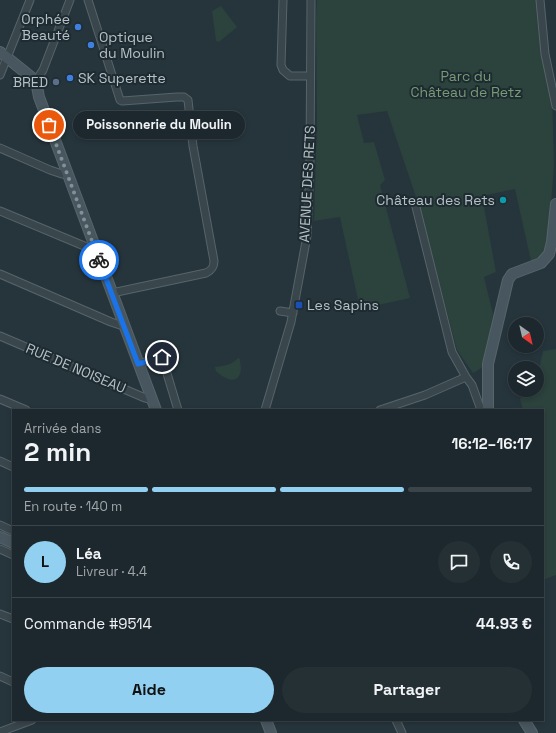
<!DOCTYPE html>
<html lang="fr">
<meta charset="utf-8">
<style>
body{margin:0;font-family:"Space Grotesk",sans-serif;background:#253035;color:#f1f3f6;height:100vh;display:flex;flex-direction:column;font-size:15px;white-space:nowrap}
*{box-sizing:border-box;margin:0}
p{font-size:13px;color:#a0a6aa}
.icon{flex:none;width:22px;height:22px;fill:none;stroke:currentColor;stroke-width:2;stroke-linecap:round;stroke-linejoin:round}
.map{position:relative;flex:1;overflow:hidden}
.side{position:absolute;left:12px;top:409px;width:532px;height:312px;display:flex;flex-direction:column;background:#1c282d;border-radius:0px;box-shadow:0 2px 6px #0003,0 0 0 1px #3a4449}
.side>*{flex:none}
.needle{width:26px;rotate:146deg}
.fabs{position:absolute;left:508px;top:317px;display:grid;gap:8px}
.fabs a{display:grid;place-items:center;width:36px;height:36px;border-radius:50%;background:#1c282d;box-shadow:0 2px 6px #0003,0 0 0 1px #3a4449;font-size:20px}
.pin{position:absolute;display:grid;place-items:center;width:34px;height:34px;color:#fff;margin:-17px;border:2px solid #fff;border-radius:50%;box-shadow:0 1px 4px #0007}
.courier{position:absolute;display:grid;place-items:center;width:40px;height:40px;margin:-20px;border:3px solid #1a73e8;border-radius:50%;background:#fff;color:#222;box-shadow:0 1px 5px #0007}
.bubble{position:absolute;height:28px;border-radius:14px;background:#1c282d;box-shadow:0 2px 6px #0003,0 0 0 1px #3a4449;font-size:13px;font-weight:800;line-height:28px;text-align:center}
.headline em{font-style:normal;font-weight:800}
.headline div{display:flex;flex-direction:column-reverse}
.headline{display:flex;align-items:center;justify-content:space-between;height:68px;padding:0 12px}
h1{font-size:26px;font-weight:800;line-height:30px}
.bar{display:grid;grid-template-columns:repeat(4,1fr);gap:6px 4px;align-content:center;height:48px;padding:0 12px}
.bar i{height:5px;border-radius:3px;background:#3a4449}
.bar .selected{background:#91d0f0}
.bar p{grid-column:span 4}
.line{display:flex;align-items:center;gap:10px;padding:0 12px;border-top:1px solid #3a4449}
.line div{flex:1}
.round{display:grid;place-items:center;flex:none;width:42px;height:42px;border-radius:21px;background:#253035}
.action{display:flex;gap:8px;margin-top:auto;padding:8px 12px}
.action a{flex:1;height:46px;border-radius:24px;background:#91d0f0;color:#111;font-size:16px;font-weight:800;line-height:46px;text-align:center}
.action a+a{background:#253035;color:#f1f3f6}
.map>svg:first-child{display:block}
.green{fill:#2c423d}
.lines{fill:none;stroke-linecap:round;stroke-linejoin:round}
.street-casing{stroke:#57646a;stroke-width:9}
.secondary-casing{stroke:#57646a;stroke-width:12}
.street{stroke:#39464c;stroke-width:7}
.secondary{stroke:#48575f;stroke-width:10}
.done{stroke:#839096;stroke-width:4;stroke-dasharray:0 7.2}
.route{stroke:#1a73e8;stroke-width:5}
.shop-dot{fill:#3f7fe0;stroke:#1e2b31;stroke-width:1.5}
.service-dot{fill:#5c6f8a;stroke:#1e2b31;stroke-width:1.5}
.culture-dot{fill:#0f9aa8;stroke:#1e2b31;stroke-width:1.5}
.transit-dot{fill:#1a4fb4;stroke:#1e2b31;stroke-width:1.5}
.labels{text-anchor:middle;dominant-baseline:central;stroke-width:4;stroke-linejoin:round;paint-order:stroke}
.poi-label{font-size:14px;fill:#b5c1c7;stroke:#1e2b31;text-anchor:end}
.park-label{font-size:14px;fill:#779b75;stroke:#1e2b31}
.street-label{font-size:14px;fill:#b5c1c7;stroke:#1e2b31}
</style>
<div class="map">
<svg width="556" height="733" viewBox="0 0 556 733">
<rect width="100%" height="100%" fill="#26353c"/>
<!-- green -->
<path class="green" d="M317,0H539L552,92L554,165L548,244L543,256L531,261L515,189L482,196L496,272L484,277L493,314L483,367L473,373L457,350L417,200L387,111L357,115L364,143L374,142L385,180L380,185L410,298L360,309L340,217L314,221L317,119L316,18Z
M221,6L237,27L219,42L216,41L212,11Z
M556,349V575L543,580V410H523L520,399L527,390H537V377L543,351Z
M238,358L240,359C240,363 242,370 240,374C235,386 221,376 216,371L215,367C223,366 232,365 238,358Z"/>
<g class="lines">
<defs>
<path id="street" d="M88,0L120,100L122,101L177,97H184L188,100L193,146L214,261C214,267 212,270 206,273L112,293
M283,0L281,65L283,70L290,76H310
M540,0L545,54L556,106
M0,75L30,0
M36,81L43,70L70,0
M0,148L50,170L62,174L67,173
M415,203L452,352L466,377L472,385L481,410
M0,211L89,248L94,247
M0,274L111,322L120,325L124,324
M280,311L293,313
M0,336L145,398L152,400
M138,364L162,357L178,410
M0,399L26,410
M265,410L291,322L307,236L310,165L311,0
M380,410L425,395L466,377
M0,461L13,467
M0,525L13,531
M0,549L13,555
M0,614L13,619
M0,676L13,682
M396,720L402,733
M0,732L32,720"/>
<path id="secondary" d="M0,52L36,81L39,97L156,410
M488,410V364L508,280L512,274L541,263L549,254L552,242L556,204
M0,537L13,543
M266,720L271,733
M524,720L532,733"/>
</defs>
<!-- street casing -->
<use href="#street" class="street-casing"/>
<!-- secondary casing -->
<use href="#secondary" class="secondary-casing"/>
<!-- street -->
<use href="#street" class="street"/>
<!-- secondary -->
<use href="#secondary" class="secondary"/>
</g>
<g class="lines">
<!-- done -->
<path class="done" d="M49,125L99,260"/>
<!-- route -->
<path class="route" d="M99,260L138,364L162,357"/>
</g>
<!-- markers -->
<g class="shop-dot">
<circle cx="78" cy="27" r="4"/>
<circle cx="91" cy="45" r="4"/>
<circle cx="70" cy="78" r="4"/>
</g>
<circle class="service-dot" cx="56" cy="82" r="4"/>
<circle class="culture-dot" cx="503" cy="200" r="4"/>
<rect class="transit-dot" x="295" y="301" width="8" height="8" rx="2"/>
<g class="labels">
<!-- poi labels -->
<g class="poi-label">
<text x="70" y="19">Orphée<tspan x="70" dy="16">Beauté</tspan></text>
<text x="99" y="37" text-anchor="start">Optique<tspan x="99" dy="16">du Moulin</tspan></text>
<text x="78" y="78" text-anchor="start">SK Superette</text>
<text x="48" y="82">BRED</text>
<text x="495" y="200">Château des Rets</text>
<text x="307" y="305" text-anchor="start">Les Sapins</text>
</g>
<!-- park labels -->
<g class="park-label">
<text x="466" y="76">Parc du<tspan x="466" dy="16">Château de Retz</tspan></text>
</g>
<!-- street labels -->
<g class="street-label">
<text transform="translate(307 184) rotate(-87)">AVENUE DES RETS</text>
<text transform="translate(76 368) rotate(23)">RUE DE NOISEAU</text>
</g>
</g>
</svg>
<div class="fabs">
<a><svg class="needle" viewBox="-14 -14 28 28"><path d="M0-13l5 13h-10z" fill="#e53935"/><path d="M0 13l5-13h-10z" fill="#a0a6aa"/></svg></a>
<a><svg class="icon" aria-label="layers" viewBox="0 0 24 24"><path d="M12 4l9 5-9 5-9-5zM3 14l9 5 9-5"/></svg></a>
</div>
<div class="pin" style="left:49px;top:125px;background:#ea580c"><svg class="icon" aria-label="bag" viewBox="0 0 24 24"><path d="M5 8h14l-1 12H6zM9 8a3 3 0 0 1 6 0"/></svg></div>
<div class="pin" style="left:162px;top:357px;background:#1f2937"><svg class="icon" aria-label="home" viewBox="0 0 24 24"><path d="M3 11l9-7 9 7M6 9v11h12V9"/></svg></div>
<div class="courier" style="left:99px;top:260px"><svg class="icon" aria-label="bike" viewBox="0 0 24 24"><circle cx="6" cy="16" r="4"/><circle cx="18" cy="16" r="4"/><path d="M6 16l4-8h5l3 8M10 8l3 8H6M13 5h3"/></svg></div>
<div class="bubble" style="left:73px;top:111px;width:172px">Poissonnerie du Moulin</div>
<section class="side">
<div class="headline"><div><h1>2 min</h1><p>Arrivée dans</p></div><em>16:12–16:17</em></div>
<div class="bar"><i class="selected"></i><i class="selected"></i><i class="selected"></i><i></i><p>En route · 140 m</p></div>
<div class="line" style="height:72px"><b class="round" style="background:#91d0f0;color:#111">L</b><div><b>Léa</b><p>Livreur · 4.4</p></div><a class="round"><svg class="icon" aria-label="chat" viewBox="0 0 24 24"><path d="M4 5h16v11H9l-5 4z"/></svg></a><a class="round"><svg class="icon" aria-label="phone" viewBox="0 0 24 24"><path d="M5 4h4l2 5-3 2q2 4 5 5l2-3 5 2v4C11 20 4 13 5 4z"/></svg></a></div>
<div class="line" style="height:52px"><div>Commande #9514</div><b>44.93 €</b></div>
<div class="action"><a>Aide</a><a>Partager</a></div>
</section>
</div>
